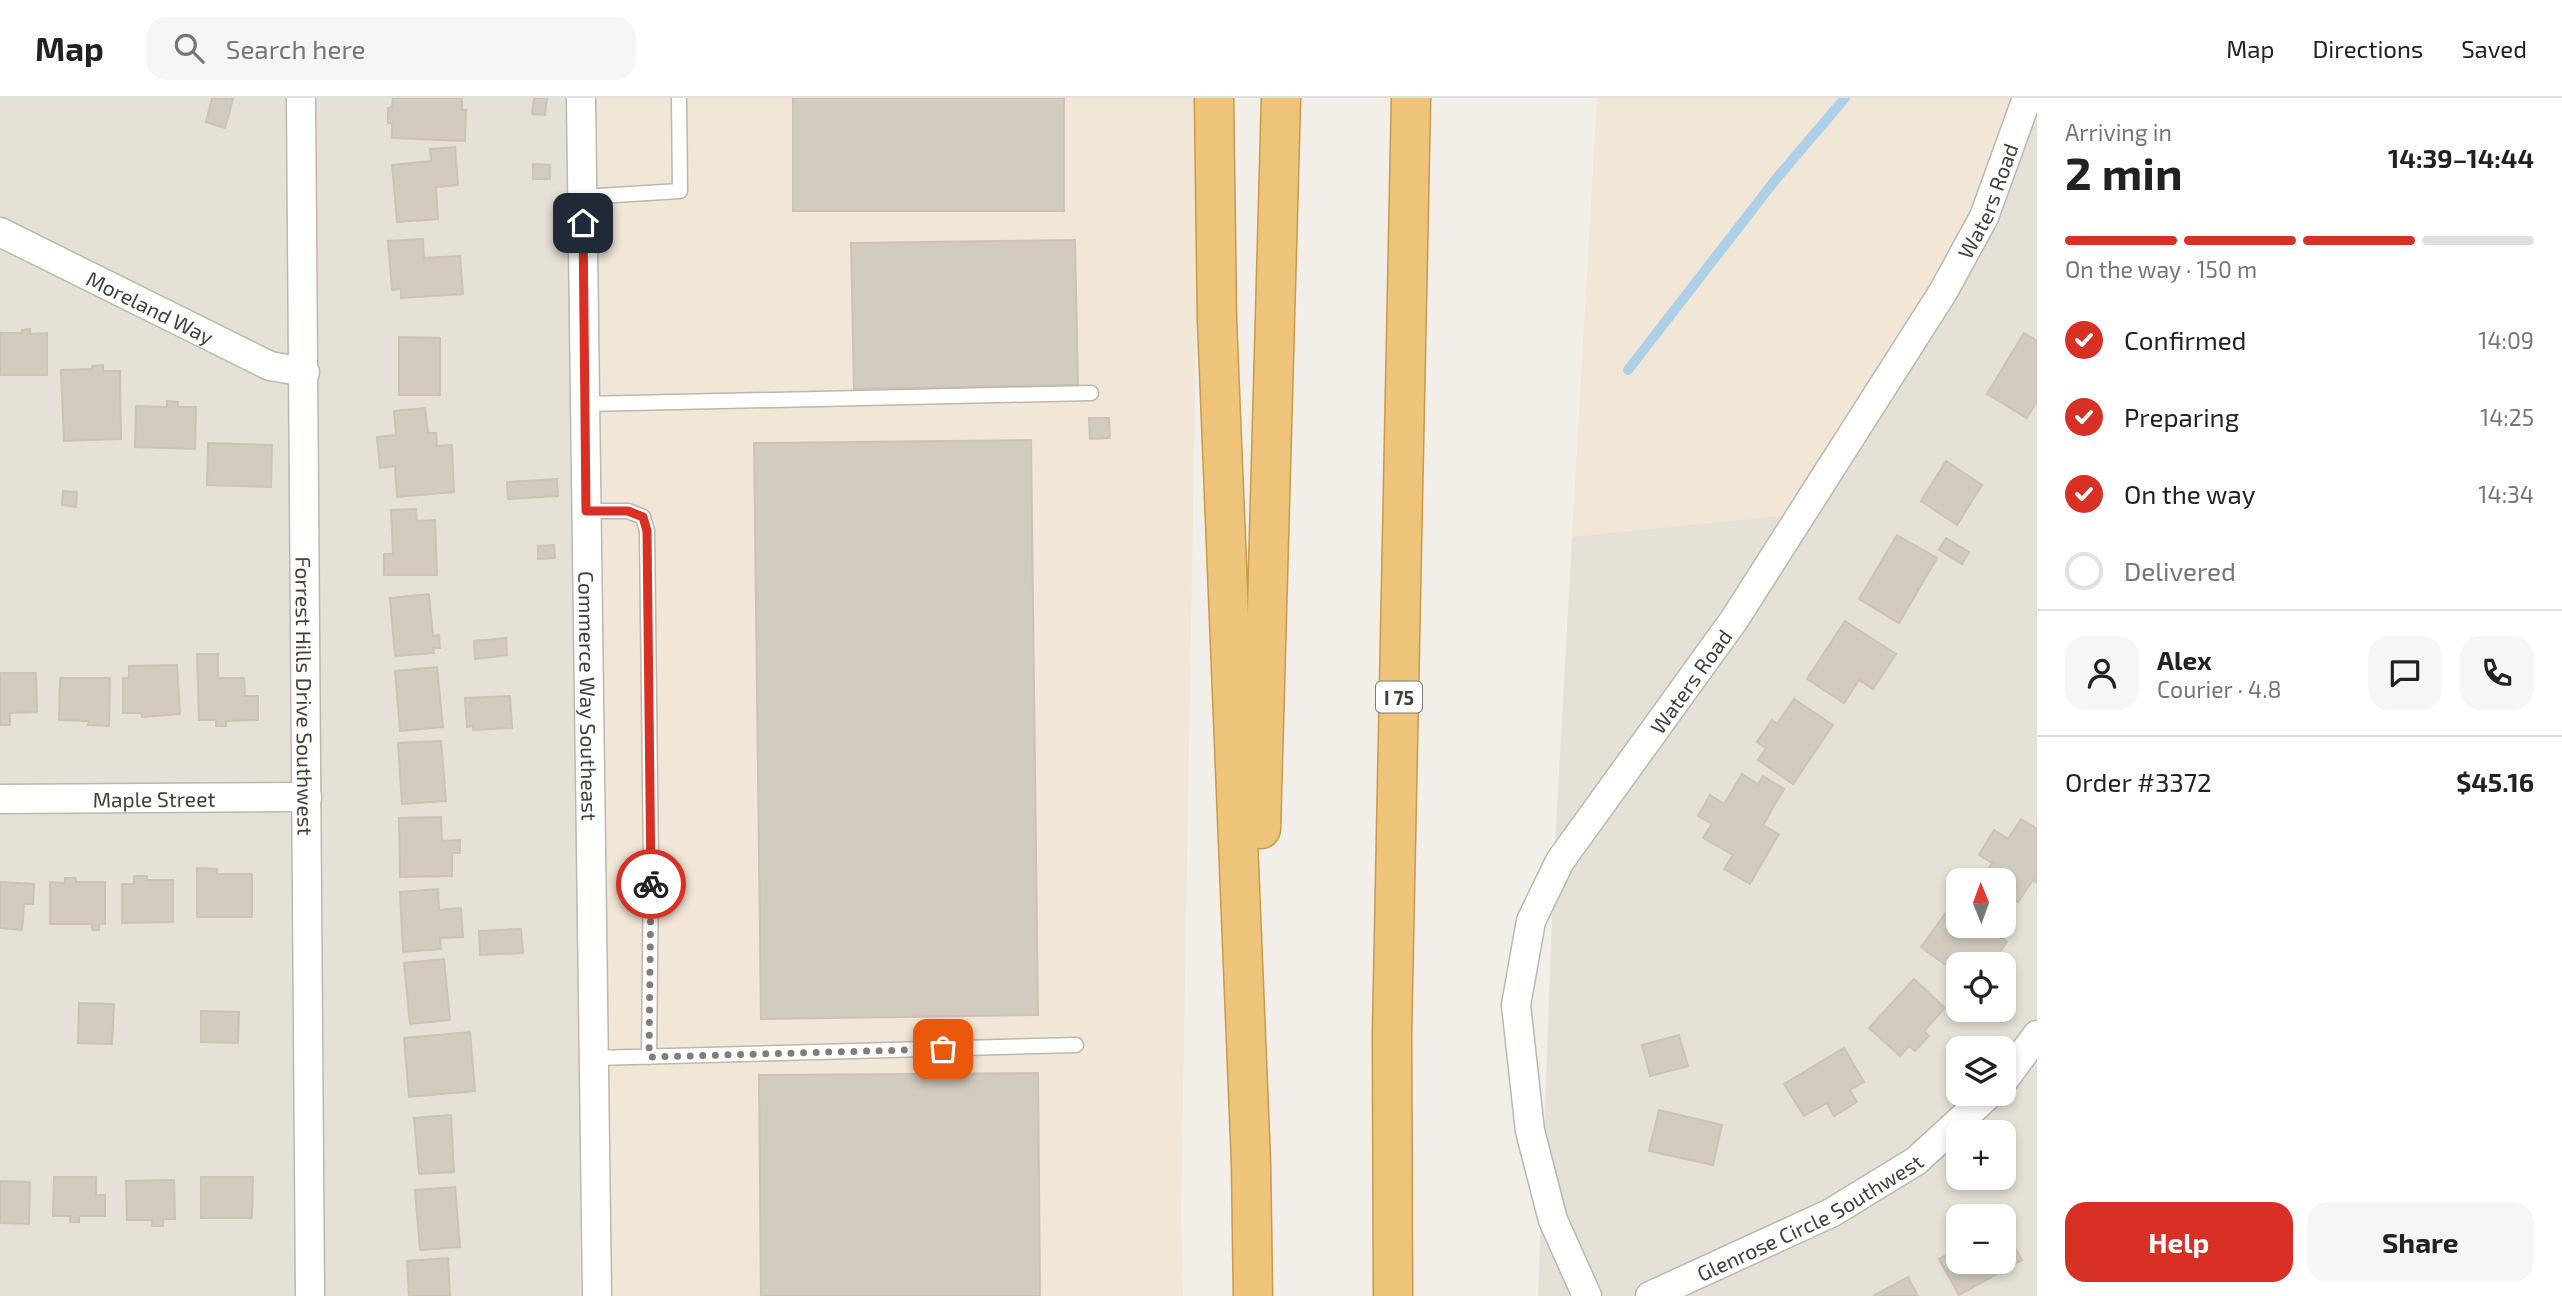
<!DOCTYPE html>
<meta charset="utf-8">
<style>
body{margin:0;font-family:"Exo 2",sans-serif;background:#f6f6f6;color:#222;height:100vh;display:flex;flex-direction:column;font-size:26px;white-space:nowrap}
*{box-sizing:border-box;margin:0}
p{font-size:23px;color:#767676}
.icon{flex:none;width:38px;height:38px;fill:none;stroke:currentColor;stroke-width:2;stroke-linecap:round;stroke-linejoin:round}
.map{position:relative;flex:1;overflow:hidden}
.sheet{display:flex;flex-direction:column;background:#fff;width:525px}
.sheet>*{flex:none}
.needle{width:46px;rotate:359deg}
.tools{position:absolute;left:1946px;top:770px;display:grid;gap:14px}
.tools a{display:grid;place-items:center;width:70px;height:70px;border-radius:14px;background:#fff;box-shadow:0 4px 10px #0003;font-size:35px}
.pin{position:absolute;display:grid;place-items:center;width:60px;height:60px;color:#fff;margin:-30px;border-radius:14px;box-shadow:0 4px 10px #0006}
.courier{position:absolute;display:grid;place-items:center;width:70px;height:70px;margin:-35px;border:5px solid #d93025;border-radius:50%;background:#fff;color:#222;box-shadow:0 2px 9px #0007}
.summary em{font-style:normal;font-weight:700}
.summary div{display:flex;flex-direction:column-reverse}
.summary{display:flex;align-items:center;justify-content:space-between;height:119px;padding:0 28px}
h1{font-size:46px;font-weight:700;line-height:52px}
.bar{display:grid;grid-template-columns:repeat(4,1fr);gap:10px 7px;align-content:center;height:84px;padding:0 28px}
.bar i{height:9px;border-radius:5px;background:#e0e0e0}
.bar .selected{background:#d93025}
.bar p{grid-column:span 4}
.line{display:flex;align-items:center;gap:18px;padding:0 28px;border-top:2px solid #e0e0e0}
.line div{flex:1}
.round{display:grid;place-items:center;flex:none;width:74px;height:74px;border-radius:21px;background:#f6f6f6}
ol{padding:0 28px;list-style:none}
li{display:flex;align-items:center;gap:21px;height:77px}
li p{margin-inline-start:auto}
li .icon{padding:7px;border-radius:50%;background:#d93025;color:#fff;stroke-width:4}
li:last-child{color:#767676}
li i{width:38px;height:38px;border:4px solid #e0e0e0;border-radius:50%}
.cta{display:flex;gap:14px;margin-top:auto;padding:14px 28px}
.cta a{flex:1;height:80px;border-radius:21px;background:#d93025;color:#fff;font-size:28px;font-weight:700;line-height:80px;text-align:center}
.cta a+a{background:#f6f6f6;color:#222}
header{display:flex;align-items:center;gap:42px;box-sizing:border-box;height:98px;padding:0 35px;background:#fff;border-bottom:2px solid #e0e0e0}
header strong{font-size:33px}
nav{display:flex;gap:38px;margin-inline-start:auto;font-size:24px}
.search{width:490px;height:63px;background:#f6f6f6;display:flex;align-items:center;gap:18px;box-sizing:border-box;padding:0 24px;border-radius:21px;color:#767676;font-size:26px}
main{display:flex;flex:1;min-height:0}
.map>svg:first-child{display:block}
.residential{fill:#e6e1d7;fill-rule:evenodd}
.commercial{fill:#f2e6d6}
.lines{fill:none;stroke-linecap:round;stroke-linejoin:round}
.stream{stroke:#acd0e8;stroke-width:10}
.building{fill:#d3cbbf;stroke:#cdc2b3;stroke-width:2}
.service-casing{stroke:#bdb7ac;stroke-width:17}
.minor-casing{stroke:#bdb7ac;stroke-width:31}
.motorway-casing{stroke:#cb994a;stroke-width:41}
.service{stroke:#fff;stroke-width:14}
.minor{stroke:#fff;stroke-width:28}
.motorway{stroke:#edc479;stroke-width:38}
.done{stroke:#827d76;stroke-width:7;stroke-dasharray:0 12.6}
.route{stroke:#d93025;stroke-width:9}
.labels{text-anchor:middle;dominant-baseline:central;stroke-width:6;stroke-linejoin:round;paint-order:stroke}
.shield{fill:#fff;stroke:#7d7974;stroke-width:2}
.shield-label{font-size:19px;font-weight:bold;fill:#454038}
.street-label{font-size:21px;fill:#454038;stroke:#fff}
</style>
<header>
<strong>Map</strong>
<div class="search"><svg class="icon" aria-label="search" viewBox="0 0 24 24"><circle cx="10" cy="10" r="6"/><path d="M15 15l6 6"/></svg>Search here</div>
<nav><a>Map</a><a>Directions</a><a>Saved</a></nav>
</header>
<main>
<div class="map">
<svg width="2037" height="1198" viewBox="0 0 2037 1198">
<rect width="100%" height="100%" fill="#f2efe9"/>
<!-- residential -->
<path class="residential" d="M0,0H574L581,966L580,1198H0Z
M2037,0V1198H1538L1554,765L1572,439ZM1958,782H2004V828H1958ZM1958,866H2004V912H1958ZM1958,950H2004V996H1958ZM1958,1034H2004V1080H1958ZM1958,1118H2004V1164H1958Z"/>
<!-- commercial -->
<path class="commercial" d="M574,0H1195L1198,121L1181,1117L1183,1198H580L581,966Z
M1597,0H2028L1976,124L1800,416L1572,439Z"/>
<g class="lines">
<!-- stream -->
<path class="stream" d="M1628,272L1776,81L1845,0"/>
</g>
<!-- building -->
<path class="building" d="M212,0L233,1L225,30L206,24Z
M393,0H462V12H466L465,43L392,40V25H388V10L392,9Z
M534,0H547L545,17L532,16Z
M793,0H1064V113H793Z
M455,49L458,87L436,89L438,121L397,124L392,67L431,63L430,51Z
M533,66L550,67V81H533Z
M423,141L424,160L460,158L463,196L401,200V191L392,192L388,143Z
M1075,142L1078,287L854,291L851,145Z
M30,231V236L47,235V277H0V235H22V232Z
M2024,235L2037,243V303L2027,320L1987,296Z
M399,239L440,240V297H399Z
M103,267V273H120L121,341L64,343L61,272L92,271V268Z
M167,303L178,304V309H196L195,351L135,349L136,308L167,309Z
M425,310L428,335H436L437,348L452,347L454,394L397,399L395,368L380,370L377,339L396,337L394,313Z
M1089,320H1109L1110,340L1090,341Z
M1031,342L1038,917L761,921L754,345Z
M208,345L272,347L271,389L207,387Z
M1946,363L1982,387L1957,427L1921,403Z
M557,381L558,398L508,401L507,384Z
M63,393L77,394L76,409L62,407Z
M416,411L417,423L435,422L437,477H384V456H393L391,412Z
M1897,437L1937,460L1899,525L1859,501Z
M1946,440L1969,454L1962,466L1939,452Z
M554,447L555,460L538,461V448Z
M429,496L433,538L439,537L440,550H433L434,555L395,558L390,500Z
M1845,523L1896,556L1873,591L1859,582L1844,605L1807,581Z
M506,540L507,557L475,561L474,543Z
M197,556H218V580H244L245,598H258V622L226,623V628H216V622H199Z
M177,567L180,616L142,619V615H123V580H129V568Z
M437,569L443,629L400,633L395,573Z
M0,575H36L37,614L10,615V627H0Z
M60,580H110L109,628L88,627L89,623L59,622Z
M510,598L512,630L473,632V628L467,629L465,600Z
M1794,601L1833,627L1793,686L1758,662L1766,650L1757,644L1772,622L1777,626Z
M441,643L446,703L402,706L398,645Z
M1742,676L1758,686L1763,678L1784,691L1763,727L1779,736L1750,786L1724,771L1733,757L1703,740L1712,726L1698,718L1710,697L1724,706Z
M441,719L442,743L460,742V755H452V778L400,779L399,720Z
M2021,721L2037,731V785L2033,782L2018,804L2004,795V782L1982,781L1992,765L1979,757L1994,732L2008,741Z
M197,770L217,771V776H252V819H197Z
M134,778H147V782H173V824L122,825V786H134Z
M65,780H76V784H105V826H99V832H92V826H50V784L65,785Z
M0,784L34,786L33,806H24L22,832L0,830Z
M438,791L439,812L461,810L463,839L440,840L441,851L403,854L400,794Z
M1947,813L1956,819L1958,816V828H2004V823L2008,825L1999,838L2007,844L1991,866L1983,861L1979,866H1958V876L1921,849Z
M521,831L523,855L480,857L479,833Z
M444,861L450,922L410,926L404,865Z
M1914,881L1945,910L1924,933L1929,938L1915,953L1909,948L1900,958L1869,930Z
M79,905L114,906L112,946L78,945Z
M201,913L239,914L238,945L201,944Z
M470,934L475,993L409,999L404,940Z
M1679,937L1688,968L1650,978L1642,947Z
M1844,950L1864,984L1850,992L1857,1004L1834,1018L1827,1005L1804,1018L1784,986Z
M1038,975L1040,1198H761L759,977Z
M1659,1012L1722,1027L1713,1067L1649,1053Z
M451,1017L454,1074L419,1076L414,1020Z
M54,1079H96V1097H105V1118H79V1124H70V1118H53Z
M201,1079H253L252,1120H201Z
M174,1082L175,1121H163V1128H152V1122H127L126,1083Z
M0,1083L30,1084L29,1126L0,1125Z
M455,1089L460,1149L420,1152L415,1092Z
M2004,1131L2022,1162L1959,1197L1939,1161L1958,1150V1164H2004Z
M448,1160L450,1198H409L407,1163Z
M1908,1179L1918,1198H1873Z"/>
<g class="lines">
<defs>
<path id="service" d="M582,99L680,93L679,0
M585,306L1091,295
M586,413H628L643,419L647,433L651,766L649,959
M594,960L1076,947"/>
<g id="minor">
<path id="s1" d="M301,0L310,1198"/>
<path id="s2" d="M581,0L597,1198"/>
<path id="s3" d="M0,134L270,268L305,274"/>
<path id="s4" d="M0,701L307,699"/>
<path d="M2004,982L2037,937"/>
<path id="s5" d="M1587,1198L1553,1122L1530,1033L1516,907L1531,823L1560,763L1734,522L1943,194L1984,119L2027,0"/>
<path id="s6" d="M1650,1198L1831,1115L1916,1063L1989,996"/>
</g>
<path id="motorway" d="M1214,0L1217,222L1251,1065L1253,1198
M1261,731L1281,0
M1393,1198L1392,936L1411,0"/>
</defs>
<!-- service casing -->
<use href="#service" class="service-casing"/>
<!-- minor casing -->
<use href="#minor" class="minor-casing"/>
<!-- motorway casing -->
<use href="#motorway" class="motorway-casing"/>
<!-- service -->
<use href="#service" class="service"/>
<!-- minor -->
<use href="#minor" class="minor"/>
<!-- motorway -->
<use href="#motorway" class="motorway"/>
</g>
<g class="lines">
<!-- done -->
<path class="done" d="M651,786L649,959L943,951"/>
<!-- route -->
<path class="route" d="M583,125L586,413H628L643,419L647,433L651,786"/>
</g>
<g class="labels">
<!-- shield labels -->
<rect class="shield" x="1376" y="583.5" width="46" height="31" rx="5"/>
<g class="shield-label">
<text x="1399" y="599">I 75</text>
</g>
<!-- street labels -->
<g class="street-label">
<text stroke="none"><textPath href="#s5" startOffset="1242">Waters Road</textPath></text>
<text stroke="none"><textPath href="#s3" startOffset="168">Moreland Way</textPath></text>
<text stroke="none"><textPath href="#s5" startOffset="676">Waters Road</textPath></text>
<text stroke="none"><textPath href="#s1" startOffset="598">Forrest Hills Drive Southwest</textPath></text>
<text stroke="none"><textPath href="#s2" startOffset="598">Commerce Way Southeast</textPath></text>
<text stroke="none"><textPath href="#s4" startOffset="154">Maple Street</textPath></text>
<text stroke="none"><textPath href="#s6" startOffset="178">Glenrose Circle Southwest</textPath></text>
</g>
</g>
</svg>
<div class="tools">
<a><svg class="needle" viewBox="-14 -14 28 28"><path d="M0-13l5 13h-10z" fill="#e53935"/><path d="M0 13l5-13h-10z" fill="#767676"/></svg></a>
<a><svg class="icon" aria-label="locate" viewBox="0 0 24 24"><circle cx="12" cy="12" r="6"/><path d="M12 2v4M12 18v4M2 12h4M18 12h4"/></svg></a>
<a><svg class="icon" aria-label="layers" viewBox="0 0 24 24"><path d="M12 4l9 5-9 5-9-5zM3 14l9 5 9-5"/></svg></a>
<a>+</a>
<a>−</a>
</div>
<div class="pin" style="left:943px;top:951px;background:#ea580c"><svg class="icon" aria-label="bag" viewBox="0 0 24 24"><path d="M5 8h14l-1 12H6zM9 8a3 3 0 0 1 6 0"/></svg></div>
<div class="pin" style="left:583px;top:125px;background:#1f2937"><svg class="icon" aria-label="home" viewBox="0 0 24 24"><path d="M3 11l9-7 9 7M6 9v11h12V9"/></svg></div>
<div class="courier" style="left:651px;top:786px"><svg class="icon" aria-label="bike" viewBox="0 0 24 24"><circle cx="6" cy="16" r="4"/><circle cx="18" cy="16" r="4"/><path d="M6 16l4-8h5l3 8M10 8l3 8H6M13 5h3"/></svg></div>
</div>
<section class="sheet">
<div class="summary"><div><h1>2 min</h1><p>Arriving in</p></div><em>14:39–14:44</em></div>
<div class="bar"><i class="selected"></i><i class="selected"></i><i class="selected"></i><i></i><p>On the way · 150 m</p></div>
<ol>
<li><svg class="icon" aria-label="check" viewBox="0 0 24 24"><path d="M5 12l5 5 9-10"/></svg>Confirmed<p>14:09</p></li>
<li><svg class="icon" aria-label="check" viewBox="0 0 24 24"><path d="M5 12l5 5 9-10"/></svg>Preparing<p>14:25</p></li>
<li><svg class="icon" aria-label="check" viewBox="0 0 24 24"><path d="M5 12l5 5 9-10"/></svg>On the way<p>14:34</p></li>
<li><i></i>Delivered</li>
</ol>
<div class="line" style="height:126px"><a class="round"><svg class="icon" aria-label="person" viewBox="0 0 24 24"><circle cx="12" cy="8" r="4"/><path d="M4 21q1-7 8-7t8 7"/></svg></a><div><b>Alex</b><p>Courier · 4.8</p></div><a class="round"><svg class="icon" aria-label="chat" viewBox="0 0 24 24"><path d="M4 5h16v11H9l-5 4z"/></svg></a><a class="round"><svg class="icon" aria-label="phone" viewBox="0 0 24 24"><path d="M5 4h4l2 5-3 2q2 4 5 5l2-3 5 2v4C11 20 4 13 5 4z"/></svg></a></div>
<div class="line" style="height:91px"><div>Order #3372</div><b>$45.16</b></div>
<div class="cta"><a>Help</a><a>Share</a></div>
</section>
</main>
